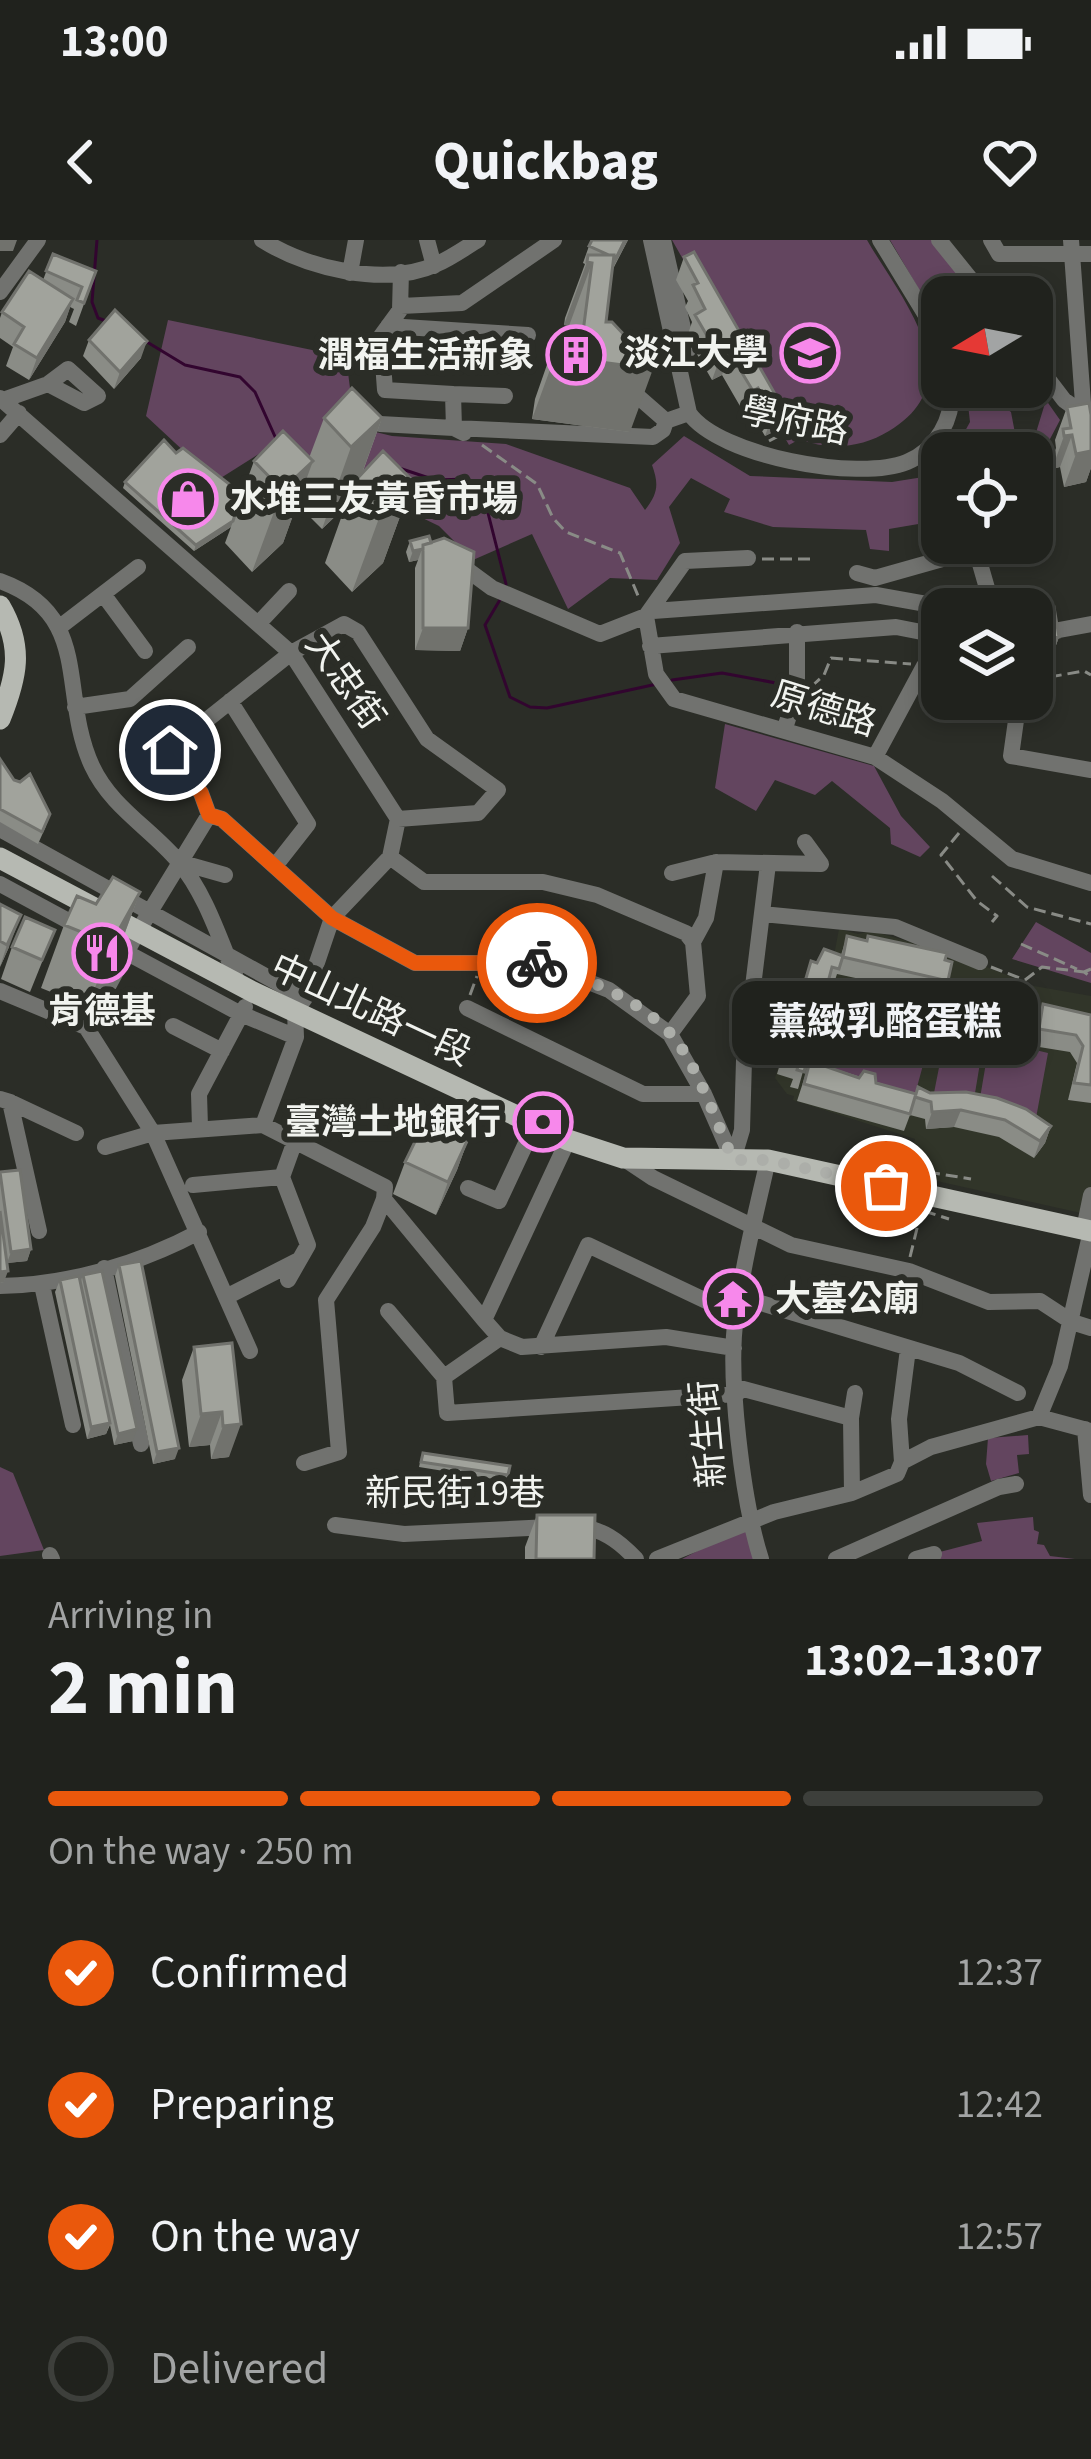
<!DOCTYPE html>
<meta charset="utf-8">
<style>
body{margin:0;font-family:"Source Sans 3","Noto Sans TC",sans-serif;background:#2d2f2a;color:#f1f3f6;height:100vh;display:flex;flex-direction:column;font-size:45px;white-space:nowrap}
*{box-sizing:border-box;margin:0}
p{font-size:39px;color:#a2a4a4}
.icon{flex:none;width:66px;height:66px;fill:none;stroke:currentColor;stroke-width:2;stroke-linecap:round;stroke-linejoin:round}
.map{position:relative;height:1319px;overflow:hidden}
.drawer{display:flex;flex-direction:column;background:#20221d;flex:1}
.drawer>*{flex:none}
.needle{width:78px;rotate:260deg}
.tools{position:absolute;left:921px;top:36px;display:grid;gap:24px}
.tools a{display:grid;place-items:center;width:132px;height:132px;border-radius:24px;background:#20221d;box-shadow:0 6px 18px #0003,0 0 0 3px #3d3f3b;font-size:60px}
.pin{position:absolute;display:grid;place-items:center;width:102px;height:102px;color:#fff;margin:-51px;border:6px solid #fff;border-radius:50%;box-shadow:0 3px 12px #0007}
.courier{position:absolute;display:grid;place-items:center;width:120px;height:120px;margin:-60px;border:9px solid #ea580c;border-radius:50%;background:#fff;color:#222;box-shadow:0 3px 15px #0007}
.bubble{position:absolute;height:84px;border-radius:24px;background:#20221d;box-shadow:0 6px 18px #0003,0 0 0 3px #3d3f3b;font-size:39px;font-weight:700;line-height:84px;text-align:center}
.headline em{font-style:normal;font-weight:700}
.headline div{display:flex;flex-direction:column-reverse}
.headline{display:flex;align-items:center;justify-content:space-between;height:204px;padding:0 48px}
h1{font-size:78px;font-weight:700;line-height:90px}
.bar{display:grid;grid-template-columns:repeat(4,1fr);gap:18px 12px;align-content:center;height:144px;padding:0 48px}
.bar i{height:15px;border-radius:9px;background:#3d3f3b}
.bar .selected{background:#ea580c}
.bar p{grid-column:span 4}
ol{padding:0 48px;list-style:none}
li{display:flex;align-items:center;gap:36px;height:132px}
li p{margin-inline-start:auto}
li .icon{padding:12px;border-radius:50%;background:#ea580c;color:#fff;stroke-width:4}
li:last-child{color:#a2a4a4}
li i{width:66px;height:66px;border:6px solid #3d3f3b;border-radius:50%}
.status{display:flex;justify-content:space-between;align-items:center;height:84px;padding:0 60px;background:#20221d;direction:ltr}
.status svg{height:33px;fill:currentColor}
header{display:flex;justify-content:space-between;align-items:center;height:156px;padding:0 48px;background:#20221d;font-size:54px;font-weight:700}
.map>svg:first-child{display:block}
.built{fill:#313529}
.green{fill:#63455f}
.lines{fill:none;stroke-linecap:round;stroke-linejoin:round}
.stream{stroke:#32052f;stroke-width:3}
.path{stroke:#898b86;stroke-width:3;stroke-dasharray:12 6;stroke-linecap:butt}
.minor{stroke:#71726f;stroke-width:16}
.major{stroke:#b6b9b2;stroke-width:21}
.wall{fill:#8a8c86}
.shaded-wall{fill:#71726d}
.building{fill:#a1a39c;stroke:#71726d;stroke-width:3}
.done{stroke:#acaea9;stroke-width:12;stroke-dasharray:0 21.6}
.route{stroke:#ea580c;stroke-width:15}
.labels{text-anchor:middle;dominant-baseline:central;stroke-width:12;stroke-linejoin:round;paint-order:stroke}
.poi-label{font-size:36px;font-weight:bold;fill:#f1f3ef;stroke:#2b2d27;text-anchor:end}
.street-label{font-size:36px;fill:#f1f3ef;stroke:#2b2d27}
</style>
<div class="status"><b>13:00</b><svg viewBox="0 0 49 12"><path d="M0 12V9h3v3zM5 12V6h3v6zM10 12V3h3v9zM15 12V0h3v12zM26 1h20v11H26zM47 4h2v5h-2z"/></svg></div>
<header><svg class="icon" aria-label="back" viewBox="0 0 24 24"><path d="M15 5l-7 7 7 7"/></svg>Quickbag<svg class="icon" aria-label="heart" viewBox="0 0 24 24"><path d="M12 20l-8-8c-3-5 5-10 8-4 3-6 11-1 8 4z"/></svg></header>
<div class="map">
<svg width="1091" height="1319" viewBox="0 0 1091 1319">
<rect width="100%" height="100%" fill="#2b2d27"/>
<!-- built -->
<path class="built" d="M839,689L858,694L872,691L959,716L1034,746L1091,756V963L1081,973L923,938L921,925L909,917L915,899L793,860L794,856L787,854L775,838L805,736L832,726Z"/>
<!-- green -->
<path class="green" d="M672,0H867C901,59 974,140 889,191C861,208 829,211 800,199L789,205Z
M890,0H935L973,57H942V89Z
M168,80L346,117L355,187L392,196L506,204L630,248L645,270C658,254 659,244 652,225L684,196L750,236L892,242L942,234V280L889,289V311L870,309L866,290L773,287L724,272L730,259L691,238L669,267L680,303L657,340L610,338L568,369L532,294L473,320L439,286L323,230L262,212L216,241L146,176Z
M966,147H988L989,156L1011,172L1018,209H1031L1046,160L1060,180L1032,233V213H953L970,182Z
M725,484L874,526L901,576L930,607L920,617L891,604L890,588L832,541L815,555L775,540L756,571L715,548Z
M1036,682L1091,713V743L1012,719Z
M844,741L925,759L923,771L937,774L914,858L813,829L837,749H841Z
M973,742L1025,776L1021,803L963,791Z
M946,792L984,799L973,865L933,858Z
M990,799L1048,813L1036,878L979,864Z
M1028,1195L1029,1214L1017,1215L1019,1233L991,1241L986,1224L988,1198Z
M0,1227L13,1233L44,1310L0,1316Z
M1033,1277L1034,1290L1039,1292L1037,1304L1044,1305L1050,1316L1075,1319H913L982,1301L977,1283Z
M747,1285L754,1319H682Z"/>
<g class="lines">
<!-- stream -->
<path class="stream" d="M97,0L92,62L98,78L106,81
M147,102L185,125L240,137L255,152L277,201
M399,228L435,240L467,239L487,269L506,344
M501,358L485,385L510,457L530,467L547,468L657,444
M672,440L722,433L787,445"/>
<!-- path -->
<path class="path" d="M769,201L782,194
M482,205L537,244L553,278L566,292L620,313L639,358
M762,319H816
M1032,440L1084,431L1091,435
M811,447L824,435L831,418L911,424
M959,593L941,615L977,661L997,676L992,682
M992,636L1027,667L1091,684
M1021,704L1077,729
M991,727L1025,740L1042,727L1084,732
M1091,729L1084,732L1091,737
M470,755L477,736
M933,939L934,933L971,939
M924,971L949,979
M910,1017L922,968"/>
<!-- minor -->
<path class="minor" d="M262,0C307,28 385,48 437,24C451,18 465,8 478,0
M427,0L434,26
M651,0L689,173C719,216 858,242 907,222C938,209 953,178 952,147
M663,0L688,110
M880,0L933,87L942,113
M939,0L985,57
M991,0L999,14H1091
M1071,0L1084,177L1091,211
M401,32L400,70L381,96L385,150L453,154L454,188L653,197L663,190L666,181L689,173
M350,33L356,0
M0,52L38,0
M401,66L462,63L554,0
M388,86L528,95
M1032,118L1064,160L1090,179
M626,146L666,181
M453,154L505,156
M0,158L291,413L398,579L390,617L332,678L305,758L295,772L296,797L263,885
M3,160L48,144L68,129L98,156L84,163L48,144
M380,184L454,188L464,193
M0,195L19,173
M976,310L991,362L988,369
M748,318L685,321L646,376L656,434L674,459L875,517L942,561L1012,619L1091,643
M458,323L492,348L600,394L646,376
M857,333L875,338L999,303
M0,341C94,375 58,452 92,526C111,567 150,588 178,621C207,655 221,704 239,745
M103,354L145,411
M653,371L876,355L932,365
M258,384L289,351
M61,386L138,327
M1032,395L1091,384
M650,406L896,387L942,396
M1019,459L1011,516L1091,530
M230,461L308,584L275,626
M75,467L130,459L188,407
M785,488L797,451V392
M875,517L924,426
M209,575L137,693L86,787L153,893L263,885L385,947L384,959L484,1080L500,1098L522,1107L666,1097L734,1108
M209,575L222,579L332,678L415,723H540L609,750L670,794L704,854L733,920
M209,575L201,553L169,510L291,413L344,384L358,392L427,499L498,550L478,573L398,579
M0,589L305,758
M805,602L821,624
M390,617L424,642H543L597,655L686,693L693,702L706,678L716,622L672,633
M179,622L225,635
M716,622L821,624
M0,644L87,691
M762,674L895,687L980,722
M120,709L241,774L296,797
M0,751L86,787
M467,768L643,854H704
M173,786L222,811
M670,794L698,756L693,702
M0,859L10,862L39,991
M10,862L76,893
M200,887L199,854L245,767
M105,907L153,893L250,1111
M623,918L653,938L791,1005L909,1031L989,1062L1040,1061L1072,1082L1091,1088
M733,920L742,890L744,820L768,624
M193,945L282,937
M468,948L499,961L534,886
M1084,989L1091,955
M1091,991L1060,1126L1039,1177L1091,1191
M104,1028L141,1204
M288,1040L308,1005L282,937L296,898
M42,1045L73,1185
M0,1046C68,1045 139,1024 199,992
M228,1056L297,1021
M741,1057L959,1123L1018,1153
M388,1071L444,1137
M484,1080L568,900
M500,1098L444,1137L447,1173L737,1154
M541,1107L588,1005L736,1075
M736,1147L851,1178
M1085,1189L1091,1255
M902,1222L931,1207L1039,1177
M304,1223L339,1212L326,1060L373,987L384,959
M852,1253L851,1178L855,1153
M335,1285L404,1294L550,1287
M576,1285C603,1290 617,1299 636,1319
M50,1315L52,1319
M657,1319L774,1272L852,1253L897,1234L902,1222L899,1179L908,1109
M761,1319C743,1263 727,1135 736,1077C743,1024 756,972 768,920
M836,1319L999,1247L1016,1244
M916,1319L934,1314"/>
<!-- major -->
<path class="major" d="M0,366C24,407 17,437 0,479
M0,618L253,752L568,900L623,918L768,920L1091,991"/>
</g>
<!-- wall -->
<path class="wall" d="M628,0L613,29L606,82L630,192L532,179L535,159L557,96H560L563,90H568L569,86L564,85L565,78L585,24L583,23L589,6Z
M53,14L96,31L76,86L69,82L74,69L70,67L65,82L29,140L6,126L13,107L0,98V78L2,72L43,40Z
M684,17L783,168L775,191L765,196L750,171L744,173L722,135L712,140L687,97L692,82L685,67L688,61L676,40Z
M89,100L141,118L114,149L83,116Z
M1067,167L1091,175V228L1086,242L1064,247L1060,227L1052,229L1051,222L1056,208L1055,200Z
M324,178H382L362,234L413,241L383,323L352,352L325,323L345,267L322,289L297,264L283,303L252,332L225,303L231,287L194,311L123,248L125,242L176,213L242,254L254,221L309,218Z
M410,301L431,303L468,388L460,411L415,410V328L418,320L409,322L406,312Z
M1037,370L1059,397L1047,430L1032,433V384Z
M0,519L46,586L38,604L0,582Z
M140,652L117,714L88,767L41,748L64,685L96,664Z
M0,664L9,707L0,727Z
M55,690L30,752L1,739L12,707Z
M847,696L945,720L947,745L941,761L933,759L934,755L837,734L833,746L828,744L798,849L790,847L793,839L777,834L811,721L817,723L841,715Z
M1043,764L1091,775V863L1068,860L1077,823L1070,812L1033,806L1037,781Z
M810,821L915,854L930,853L1051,886L1045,903L1034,918L999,897L954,887L926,889L925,879L910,875L904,891L797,861Z
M469,897L457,930L436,975L393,954L405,922Z
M0,932L31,1009L27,1021L7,1023L4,1042L0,1043Z
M119,1025L175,1219L153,1224L115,1036Z
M83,1035L133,1201L114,1205L110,1185L106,1194L87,1199L55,1052L60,1040L80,1043Z
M232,1103L229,1217L211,1219L210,1205L189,1207L182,1140L194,1107Z
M421,1218H422L510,1226L506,1241L419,1227Z
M537,1275L594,1319H525V1307Z"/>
<!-- shaded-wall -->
<path class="shaded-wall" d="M0,0H17L13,11H0Z
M625,0H628L609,35L616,18Z
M587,22L592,23L569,86L564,85Z
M73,59L65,82L29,140L37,118Z
M147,101L141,118L114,149L120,132Z
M730,113L722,135L712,140L720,118Z
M555,116L653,129L630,192L532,179Z
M758,148L750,171L744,173L753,151Z
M783,168L775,191L765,196L773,174Z
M382,178L358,244L355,241L345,267L322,289L351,207Z
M1072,195L1060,227L1052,229L1064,196Z
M1091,211V228L1086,242L1064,247L1076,214Z
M313,221L283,303L252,332L282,250Z
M413,241L383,323L352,352L382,270Z
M233,281L231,287L194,311L196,305Z
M422,309L418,320L409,322L413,311Z
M423,388H468L460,411L415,410Z
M1059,397L1047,430L1032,433L1042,400Z
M140,652L117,714L88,767L111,704Z
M21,675L9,707L0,727L7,705Z
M961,870L954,887L926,889L932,872Z
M1051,886L1045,903L1034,918L1040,901Z
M469,897L457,930L436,975L448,942Z
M31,1009L27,1021L7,1023L11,1012Z
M8,1031L4,1042L0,1043V1032Z
M222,1172L210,1205L189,1207L201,1174Z
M110,1183L106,1194L87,1199L91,1187Z
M241,1184L229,1217L211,1219L223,1186Z
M137,1189L133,1201L114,1205L118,1194Z
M179,1208L175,1219L153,1224L157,1212Z"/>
<!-- building -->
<path class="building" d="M592,0H625L616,18L614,15H609L589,6Z
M694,12L783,168L773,174L758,148L753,151L730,113L720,118L695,75L705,69L693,45L698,43L684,17Z
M53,14L96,31L84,63L77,60L82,47L46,31Z
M588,15H614L606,82H612L629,100L628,106L655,109L653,129L555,116L557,96H562L563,90L583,92L592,23L587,22Z
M29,31L73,59L37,118L14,104L24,87L2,72Z
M115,70L147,101L120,132L89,100Z
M352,148L382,178L351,207L324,178Z
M1089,163L1091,175V211L1076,214L1072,195L1064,196L1063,189L1071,188L1067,167Z
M283,191L313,221L282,250L254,221Z
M164,200L176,213L183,208L242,254L233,281L196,305L125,242Z
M383,211L413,241L382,270L355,241Z
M429,296L431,303L423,305V309L413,311L410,301Z
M444,298L474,312L468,388H423V305Z
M1054,367L1059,397L1042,400L1037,370Z
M0,519L14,540L20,542L30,534L50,574L42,592L0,569Z
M113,637L140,652L111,704L64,685L77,656L96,664Z
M0,664L21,675L7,705L0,701Z
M25,677L55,690L42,720L12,707Z
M847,696L867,701L868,696L947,713L945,720L952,722L947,745L939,743L940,739L843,717Z
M824,709L843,716L839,729L832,727L804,832L797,830L799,822L783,817L811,721L817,723Z
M1043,764L1091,775V845L1074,843L1083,806L1076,795L1039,789Z
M810,821L859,838L864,831L875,834L876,843L916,854L918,847L930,853L966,852L997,858L1026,869L1051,886L1040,901L1005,880L961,870L932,872L931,862L915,857L910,874L804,844Z
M427,877L469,897L448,942L405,922Z
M20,930L31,1009L11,1012L0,932Z
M0,971L8,1031L0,1032Z
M141,1021L179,1208L157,1212L119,1025Z
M102,1031L137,1189L118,1194L83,1035Z
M79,1036L110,1183L91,1187L60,1040Z
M232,1103L241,1184L223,1186L222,1172L201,1174L194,1107Z
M423,1213L510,1226L508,1235L421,1222Z
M537,1275H595L594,1319H536Z"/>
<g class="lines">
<!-- done -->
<path class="done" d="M537,723C583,737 636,757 670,793C695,820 718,885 733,920H768L886,946"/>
<!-- route -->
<path class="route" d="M170,510L201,553L209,575L222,579L332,678L415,723H537"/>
</g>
<!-- icons -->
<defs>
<symbol id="university-ring" viewBox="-11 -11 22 22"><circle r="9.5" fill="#2b2d27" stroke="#f788eb" stroke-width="1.5"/><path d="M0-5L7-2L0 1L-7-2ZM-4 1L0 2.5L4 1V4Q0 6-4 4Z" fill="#f788eb"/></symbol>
<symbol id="building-ring" viewBox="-11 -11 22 22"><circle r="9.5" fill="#2b2d27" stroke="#f788eb" stroke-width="1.5"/><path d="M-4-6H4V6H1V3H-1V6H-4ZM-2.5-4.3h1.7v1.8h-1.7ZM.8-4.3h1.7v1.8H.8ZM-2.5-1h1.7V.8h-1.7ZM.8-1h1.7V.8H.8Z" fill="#f788eb"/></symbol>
<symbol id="shop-ring" viewBox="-11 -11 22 22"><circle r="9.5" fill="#2b2d27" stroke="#f788eb" stroke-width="1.5"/><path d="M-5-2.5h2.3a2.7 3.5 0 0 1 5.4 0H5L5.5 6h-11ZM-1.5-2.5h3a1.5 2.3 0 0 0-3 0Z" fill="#f788eb"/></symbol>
<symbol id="restaurant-ring" viewBox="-11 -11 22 22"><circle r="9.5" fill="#2b2d27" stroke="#f788eb" stroke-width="1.5"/><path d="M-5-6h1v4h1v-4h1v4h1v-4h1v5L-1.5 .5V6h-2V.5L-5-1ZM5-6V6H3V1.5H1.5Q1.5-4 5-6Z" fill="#f788eb"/></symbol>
<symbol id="bank-ring" viewBox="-11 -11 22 22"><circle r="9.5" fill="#2b2d27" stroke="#f788eb" stroke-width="1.5"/><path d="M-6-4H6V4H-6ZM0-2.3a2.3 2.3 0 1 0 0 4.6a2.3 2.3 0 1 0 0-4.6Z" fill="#f788eb"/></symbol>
<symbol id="temple-ring" viewBox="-11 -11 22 22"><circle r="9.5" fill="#2b2d27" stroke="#f788eb" stroke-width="1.5"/><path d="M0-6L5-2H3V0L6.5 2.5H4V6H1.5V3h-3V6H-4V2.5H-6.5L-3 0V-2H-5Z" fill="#f788eb"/></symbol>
</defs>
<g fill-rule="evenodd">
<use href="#university-ring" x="777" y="80" width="66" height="66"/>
<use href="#building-ring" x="543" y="82" width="66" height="66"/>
<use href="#shop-ring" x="155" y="226" width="66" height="66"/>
<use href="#restaurant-ring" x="69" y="680" width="66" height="66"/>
<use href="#bank-ring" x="510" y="849" width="66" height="66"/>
<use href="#temple-ring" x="700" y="1026" width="66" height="66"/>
</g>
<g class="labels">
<!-- poi labels -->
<g class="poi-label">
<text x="768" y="113">淡江大學</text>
<text x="534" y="115">潤福生活新象</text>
<text x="230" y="259" text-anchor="start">水堆三友黃昏市場</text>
<text x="102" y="771" text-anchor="middle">肯德基</text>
<text x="501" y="882">臺灣土地銀行</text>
<text x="775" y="1059" text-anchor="start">大墓公廟</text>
</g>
<!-- street labels -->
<g class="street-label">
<text transform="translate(795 181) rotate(12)">學府路</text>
<text transform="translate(345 441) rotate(55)">大忠街</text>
<text transform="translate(824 469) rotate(17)">原德路</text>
<text transform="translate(371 770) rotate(25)">中山北路一段</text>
<text transform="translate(708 1194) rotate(-95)">新生街</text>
<text x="455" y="1253">新民街19巷</text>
</g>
</g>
</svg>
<div class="tools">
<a><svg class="needle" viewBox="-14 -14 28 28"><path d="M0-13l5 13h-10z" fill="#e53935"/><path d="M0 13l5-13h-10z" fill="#a2a4a4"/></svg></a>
<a><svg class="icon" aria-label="locate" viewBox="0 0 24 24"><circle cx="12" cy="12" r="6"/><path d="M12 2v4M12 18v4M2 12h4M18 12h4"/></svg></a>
<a><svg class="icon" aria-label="layers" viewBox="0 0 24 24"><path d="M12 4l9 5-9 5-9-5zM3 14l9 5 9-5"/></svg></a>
</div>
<div class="pin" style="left:886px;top:946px;background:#ea580c"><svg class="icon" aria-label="bag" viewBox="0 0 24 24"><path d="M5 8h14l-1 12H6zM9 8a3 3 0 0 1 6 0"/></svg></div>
<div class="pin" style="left:170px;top:510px;background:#1f2937"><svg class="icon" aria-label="home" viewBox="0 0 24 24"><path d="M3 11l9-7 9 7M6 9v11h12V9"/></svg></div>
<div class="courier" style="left:537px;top:723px"><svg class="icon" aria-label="bike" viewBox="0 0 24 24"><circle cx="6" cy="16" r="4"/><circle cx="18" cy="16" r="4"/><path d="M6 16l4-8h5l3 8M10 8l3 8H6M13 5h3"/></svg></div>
<div class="bubble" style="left:732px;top:741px;width:306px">薰緻乳酪蛋糕</div>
</div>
<section class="drawer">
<div class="headline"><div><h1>2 min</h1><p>Arriving in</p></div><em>13:02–13:07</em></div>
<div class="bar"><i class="selected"></i><i class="selected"></i><i class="selected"></i><i></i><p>On the way · 250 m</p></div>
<ol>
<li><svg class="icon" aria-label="check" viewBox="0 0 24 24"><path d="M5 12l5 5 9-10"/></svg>Confirmed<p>12:37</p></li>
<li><svg class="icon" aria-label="check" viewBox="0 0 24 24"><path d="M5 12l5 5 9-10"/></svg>Preparing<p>12:42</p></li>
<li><svg class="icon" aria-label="check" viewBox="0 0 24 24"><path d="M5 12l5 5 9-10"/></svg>On the way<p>12:57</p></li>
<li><i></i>Delivered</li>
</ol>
</section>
